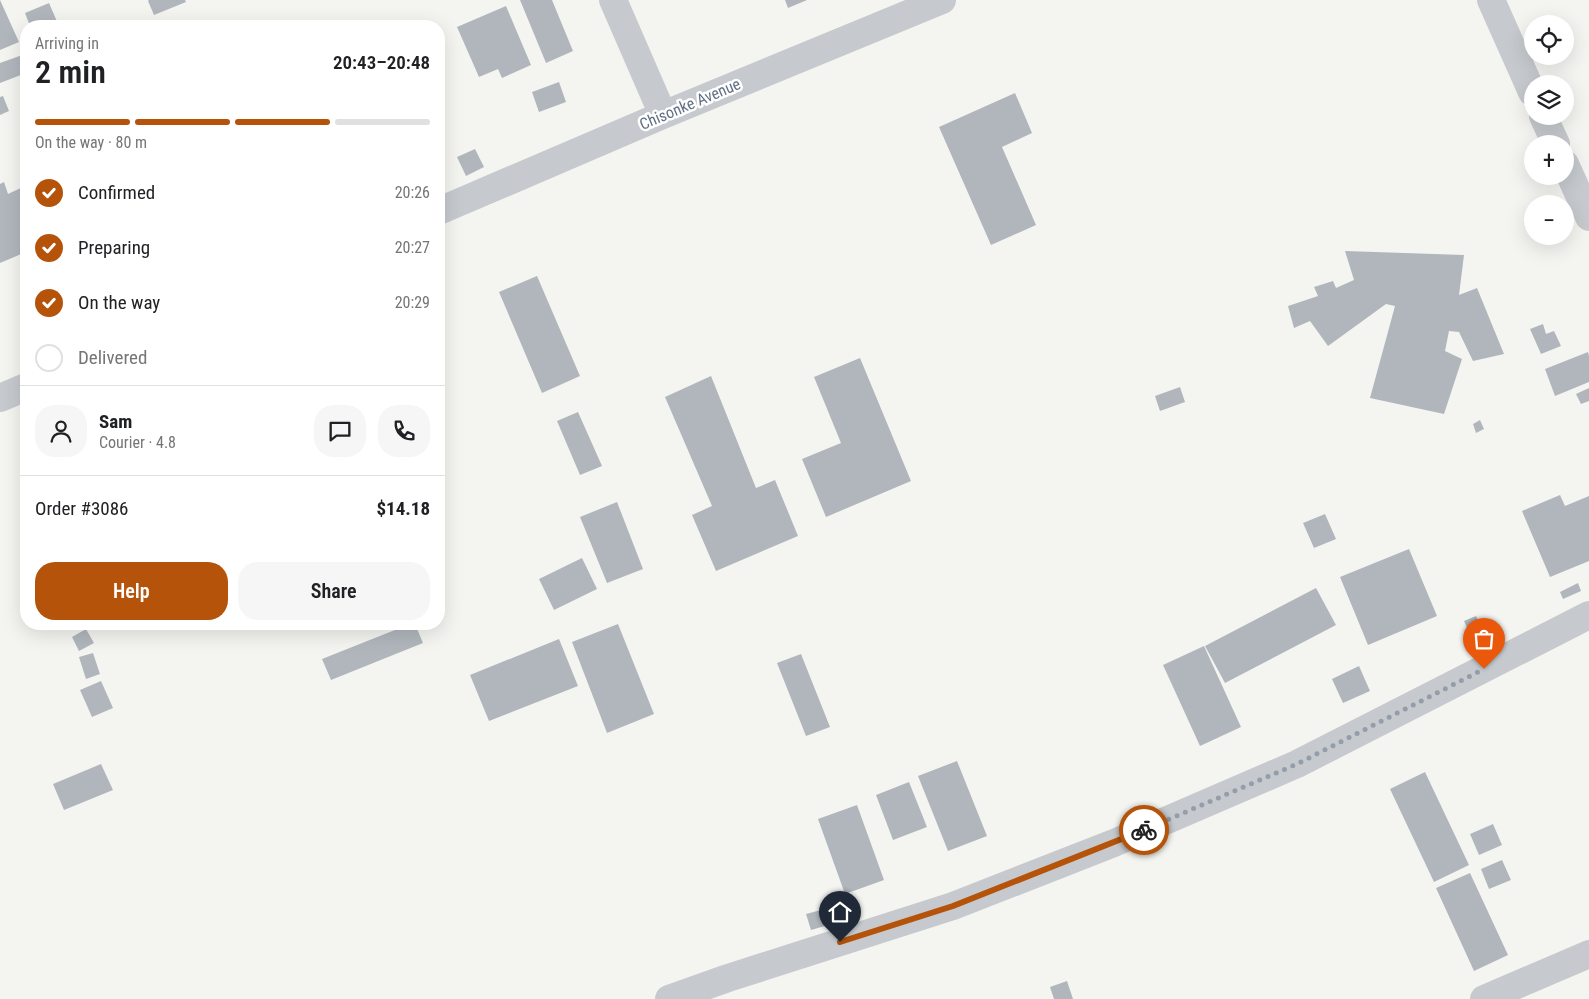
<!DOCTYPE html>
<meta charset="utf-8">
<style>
body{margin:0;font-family:"Roboto Condensed",sans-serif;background:#f6f6f6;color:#202124;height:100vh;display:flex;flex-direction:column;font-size:19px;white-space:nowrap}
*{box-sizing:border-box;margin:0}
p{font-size:16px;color:#757577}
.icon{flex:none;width:28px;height:28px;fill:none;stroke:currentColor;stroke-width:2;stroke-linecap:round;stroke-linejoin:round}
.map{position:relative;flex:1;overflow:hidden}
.panel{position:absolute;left:20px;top:20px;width:425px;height:610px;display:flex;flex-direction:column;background:#fff;border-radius:20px;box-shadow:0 5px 20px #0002}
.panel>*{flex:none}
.tools{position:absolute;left:1524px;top:15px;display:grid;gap:10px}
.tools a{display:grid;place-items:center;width:50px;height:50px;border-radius:50%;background:#fff;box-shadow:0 5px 20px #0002;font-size:25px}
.pin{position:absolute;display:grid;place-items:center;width:42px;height:42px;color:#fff;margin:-51px -21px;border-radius:50% 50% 50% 0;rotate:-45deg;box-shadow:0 0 5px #0007}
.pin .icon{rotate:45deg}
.courier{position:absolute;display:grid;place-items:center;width:50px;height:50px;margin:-25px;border:4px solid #b45309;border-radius:50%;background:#fff;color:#222;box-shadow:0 1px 6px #0007}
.headline em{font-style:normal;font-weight:600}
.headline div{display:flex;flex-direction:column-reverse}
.headline{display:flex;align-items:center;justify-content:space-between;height:85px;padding:0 15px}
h1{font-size:32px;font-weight:600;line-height:38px}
.bar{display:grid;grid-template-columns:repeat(4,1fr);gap:8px 5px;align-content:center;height:60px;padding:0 15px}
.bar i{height:6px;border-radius:4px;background:#e0e0e0}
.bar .selected{background:#b45309}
.bar p{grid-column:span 4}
.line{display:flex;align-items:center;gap:12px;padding:0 15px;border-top:1px solid #e0e0e0}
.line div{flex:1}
.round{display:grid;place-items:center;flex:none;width:52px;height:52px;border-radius:20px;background:#f6f6f6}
ol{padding:0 15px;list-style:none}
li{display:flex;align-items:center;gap:15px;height:55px}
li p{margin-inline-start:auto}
li .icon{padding:5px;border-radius:50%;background:#b45309;color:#fff;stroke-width:4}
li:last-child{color:#757577}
li i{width:28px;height:28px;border:2px solid #e0e0e0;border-radius:50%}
.cta{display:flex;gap:10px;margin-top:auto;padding:10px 15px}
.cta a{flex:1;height:58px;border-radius:20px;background:#b45309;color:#fff;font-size:20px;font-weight:600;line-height:58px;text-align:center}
.cta a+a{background:#f6f6f6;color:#202124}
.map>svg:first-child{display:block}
.building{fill:#b1b6bd}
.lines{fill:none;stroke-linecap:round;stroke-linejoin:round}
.minor{stroke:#c6c9cd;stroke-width:28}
.done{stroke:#949eaa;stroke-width:5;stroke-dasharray:0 9}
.route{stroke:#b45309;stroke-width:6}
.labels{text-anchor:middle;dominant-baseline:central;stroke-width:5;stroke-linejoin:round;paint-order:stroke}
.street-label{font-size:16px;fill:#606f85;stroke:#fff}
</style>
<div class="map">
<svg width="1589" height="999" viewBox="0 0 1589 999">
<rect width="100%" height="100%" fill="#f4f5f0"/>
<!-- building -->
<path class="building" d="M0,0L19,42L0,50Z
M149,0H185L186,2L154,15L148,1Z
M520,0H552L573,51L546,63Z
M785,0H807L788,8Z
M49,3L59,26H30L25,13Z
M506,6L531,65L502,78L498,69L479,77L457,27Z
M25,54L26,73L0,83V63Z
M559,82L566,102L539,112L532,92Z
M1015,93L1032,133L1002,147L1036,225L991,245L939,127Z
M3,96L9,111L0,115V97Z
M475,149L484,167L466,176L457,157Z
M4,182L8,194L25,186L26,189V252L0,263V184Z
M1345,251L1464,255L1459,295L1477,288L1504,354L1473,361L1459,332L1449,331L1445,351L1462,359L1444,414L1370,398L1395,306L1386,304L1328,346L1310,321L1294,328L1288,306L1318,296L1314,287L1333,281L1336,288L1354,280Z
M537,276L580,376L542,393L499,292Z
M1543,324L1546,334L1554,331L1561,346L1541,354L1530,329Z
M1588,352L1589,356V382L1555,396L1545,369Z
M860,358L911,481L826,517L802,459L841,443L814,377Z
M711,376L756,488L775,480L798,536L716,571L692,515L712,506L665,397Z
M1180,387L1185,402L1160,411L1155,396Z
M1589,388V401L1581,404L1576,394Z
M578,412L602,466L580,475L557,421Z
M1480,420L1484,429L1476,433L1473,424Z
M1560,495L1565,506L1589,496V561L1550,577L1522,511Z
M617,502L643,569L607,583L580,517Z
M1325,514L1336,539L1314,548L1303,523Z
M1409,549L1437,616L1368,645L1340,577Z
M582,558L597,589L554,610L539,579Z
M1578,583L1581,591L1563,599L1560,592Z
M1316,588L1336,625L1225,683L1205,646Z
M1476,616L1482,629L1492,624L1494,629L1472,639L1464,621Z
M410,624H415L423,643L331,680L322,659Z
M618,624L654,714L607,733L572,642Z
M86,629L94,643L79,651L72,637Z
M559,639L578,686L489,721L470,675Z
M1204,646L1241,727L1200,746L1163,665Z
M93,653L100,674L86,679L79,657Z
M801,654L830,727L806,736L777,663Z
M1359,666L1370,691L1343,703L1332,679Z
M101,681L113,708L92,717L80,690Z
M957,761L987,836L948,851L918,776Z
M101,764L113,790L64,810L53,784Z
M1425,772L1469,865L1434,882L1390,789Z
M909,782L927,827L893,840L876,795Z
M857,805L884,880L845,894L818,819Z
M1493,824L1502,845L1479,855L1470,834Z
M1502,860L1511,880L1489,889L1481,869Z
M1470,873L1508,955L1474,971L1436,888Z
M821,910L825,926L811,930L806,914Z
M1067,981L1073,999H1054L1050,987Z"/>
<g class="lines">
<!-- minor -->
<path class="minor" d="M613,0L663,115
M1491,0L1532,92
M1543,116L1556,144
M1565,164L1589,217
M439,211L663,115L942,0
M0,398L26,387
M669,999L728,978L953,906L1114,843L1297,764L1589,615
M1484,999L1589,954"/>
</g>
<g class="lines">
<!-- done -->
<path class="done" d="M1144,830L1297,764L1484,669"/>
<!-- route -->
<path class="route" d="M840,942L953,906L1144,830"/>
</g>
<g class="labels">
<!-- street labels -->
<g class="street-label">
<text transform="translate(690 104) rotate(-23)">Chisonke Avenue</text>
</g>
</g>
</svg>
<div class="tools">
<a><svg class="icon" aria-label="locate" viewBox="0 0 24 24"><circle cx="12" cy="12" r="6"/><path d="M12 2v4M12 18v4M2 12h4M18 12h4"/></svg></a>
<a><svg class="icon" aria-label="layers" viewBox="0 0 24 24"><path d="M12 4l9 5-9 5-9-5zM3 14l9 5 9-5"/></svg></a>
<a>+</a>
<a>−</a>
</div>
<div class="pin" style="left:1484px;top:669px;background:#ea580c"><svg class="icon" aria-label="bag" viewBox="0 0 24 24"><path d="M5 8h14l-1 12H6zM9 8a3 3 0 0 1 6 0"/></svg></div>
<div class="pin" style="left:840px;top:942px;background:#1f2937"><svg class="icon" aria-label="home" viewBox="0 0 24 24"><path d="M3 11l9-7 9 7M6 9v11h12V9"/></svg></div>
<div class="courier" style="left:1144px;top:830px"><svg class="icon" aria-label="bike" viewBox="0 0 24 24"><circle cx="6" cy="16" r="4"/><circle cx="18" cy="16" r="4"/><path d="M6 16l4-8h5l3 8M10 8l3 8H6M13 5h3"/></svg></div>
<section class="panel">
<div class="headline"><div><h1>2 min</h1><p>Arriving in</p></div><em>20:43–20:48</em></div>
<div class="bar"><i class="selected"></i><i class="selected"></i><i class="selected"></i><i></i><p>On the way · 80 m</p></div>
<ol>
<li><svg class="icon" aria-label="check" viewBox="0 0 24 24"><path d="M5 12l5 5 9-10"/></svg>Confirmed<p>20:26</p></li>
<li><svg class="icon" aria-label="check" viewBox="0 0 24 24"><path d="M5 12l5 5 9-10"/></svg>Preparing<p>20:27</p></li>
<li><svg class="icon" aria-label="check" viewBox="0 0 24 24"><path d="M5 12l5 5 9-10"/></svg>On the way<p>20:29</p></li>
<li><i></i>Delivered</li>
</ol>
<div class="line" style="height:90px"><a class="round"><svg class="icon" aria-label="person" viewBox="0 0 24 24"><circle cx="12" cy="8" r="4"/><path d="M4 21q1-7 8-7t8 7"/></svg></a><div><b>Sam</b><p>Courier · 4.8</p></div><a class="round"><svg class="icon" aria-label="chat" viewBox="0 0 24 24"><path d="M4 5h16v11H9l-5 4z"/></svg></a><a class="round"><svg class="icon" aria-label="phone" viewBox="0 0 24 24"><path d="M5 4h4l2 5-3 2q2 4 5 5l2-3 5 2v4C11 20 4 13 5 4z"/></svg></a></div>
<div class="line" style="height:65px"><div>Order #3086</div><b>$14.18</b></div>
<div class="cta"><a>Help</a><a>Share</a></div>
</section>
</div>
